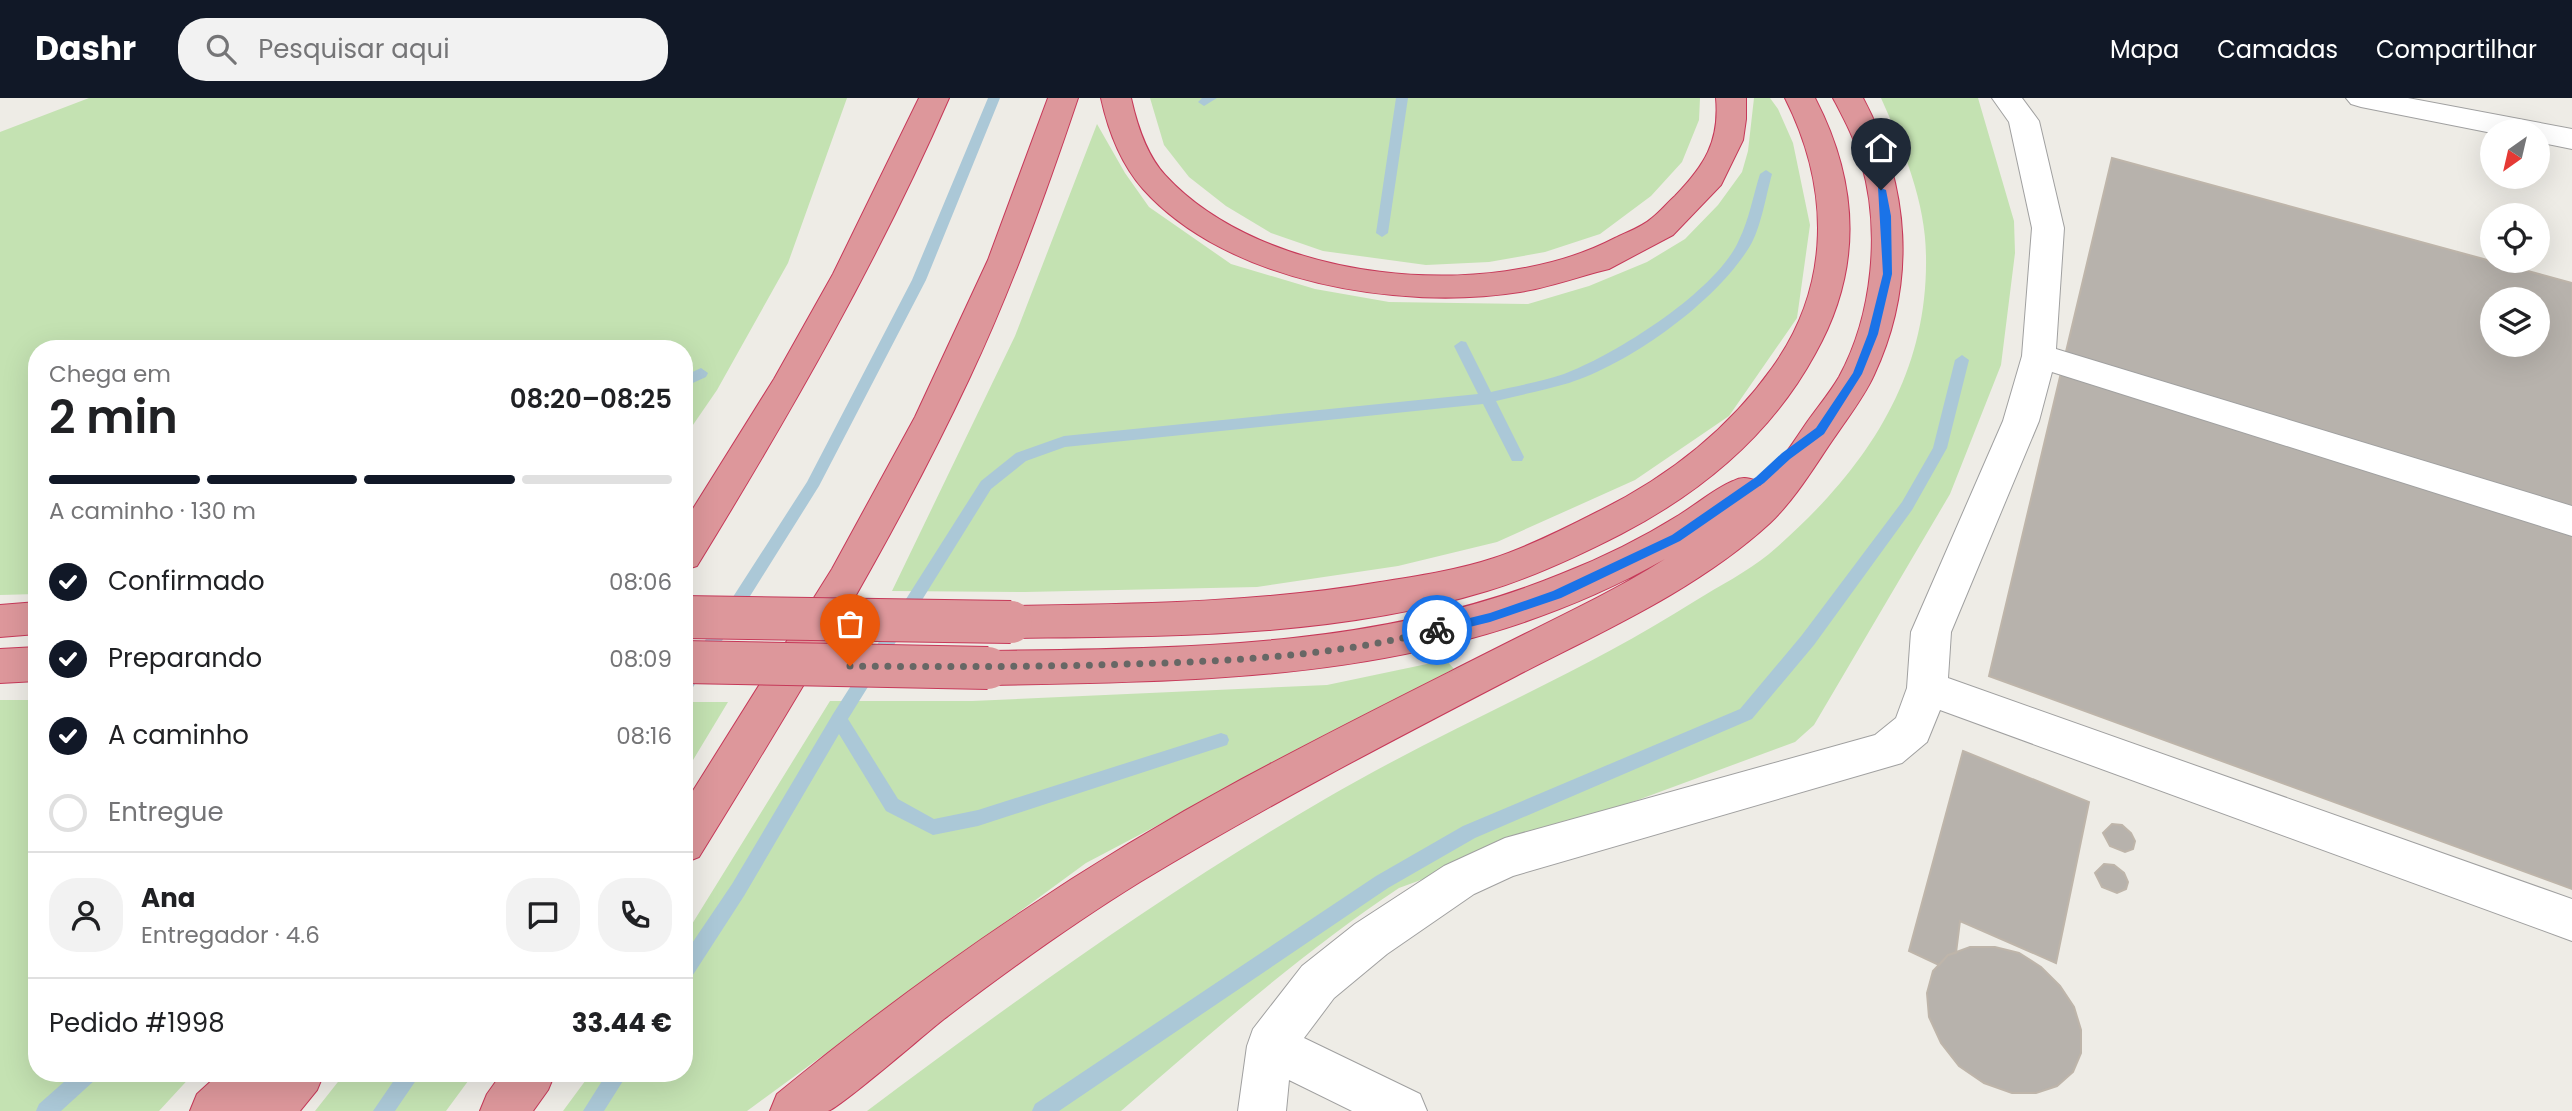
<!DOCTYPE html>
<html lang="pt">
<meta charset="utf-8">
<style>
body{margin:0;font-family:Poppins,sans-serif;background:#f2f2f2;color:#202124;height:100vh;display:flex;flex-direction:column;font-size:26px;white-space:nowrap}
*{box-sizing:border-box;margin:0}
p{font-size:23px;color:#757577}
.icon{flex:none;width:38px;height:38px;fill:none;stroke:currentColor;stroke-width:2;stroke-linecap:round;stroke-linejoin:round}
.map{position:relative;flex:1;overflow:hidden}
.panel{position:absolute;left:28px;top:242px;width:665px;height:742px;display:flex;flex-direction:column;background:#fff;border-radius:28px;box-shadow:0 7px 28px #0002}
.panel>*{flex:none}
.needle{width:46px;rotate:214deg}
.controls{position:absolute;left:2480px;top:21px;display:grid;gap:14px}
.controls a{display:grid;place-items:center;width:70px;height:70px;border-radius:50%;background:#fff;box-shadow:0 7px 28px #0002;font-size:35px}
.pin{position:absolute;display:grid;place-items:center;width:60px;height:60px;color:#fff;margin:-72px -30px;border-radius:50% 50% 50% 0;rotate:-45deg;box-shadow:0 0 7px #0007}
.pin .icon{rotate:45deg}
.courier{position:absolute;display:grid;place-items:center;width:70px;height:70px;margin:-35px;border:5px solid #1a73e8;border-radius:50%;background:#fff;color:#222;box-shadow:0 2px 9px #0007}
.head em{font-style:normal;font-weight:600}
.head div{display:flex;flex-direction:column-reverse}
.head{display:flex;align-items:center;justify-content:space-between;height:119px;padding:0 21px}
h1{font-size:46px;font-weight:600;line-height:52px}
.bar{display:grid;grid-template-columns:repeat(4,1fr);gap:10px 7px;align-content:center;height:84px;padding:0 21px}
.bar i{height:9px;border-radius:5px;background:#e0e0e0}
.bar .on{background:#111827}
.bar p{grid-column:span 4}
.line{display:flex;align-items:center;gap:18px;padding:0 21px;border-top:2px solid #e0e0e0}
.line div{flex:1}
.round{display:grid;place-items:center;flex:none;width:74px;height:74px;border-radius:28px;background:#f2f2f2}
ol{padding:0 21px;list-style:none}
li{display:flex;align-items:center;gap:21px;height:77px}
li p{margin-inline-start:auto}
li .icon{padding:7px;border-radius:50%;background:#111827;color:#fff;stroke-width:4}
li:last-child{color:#757577}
li i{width:38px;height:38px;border:4px solid #e0e0e0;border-radius:50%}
header{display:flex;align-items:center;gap:42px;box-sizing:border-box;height:98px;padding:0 35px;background:#111827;color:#fff}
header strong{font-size:33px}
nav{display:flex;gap:38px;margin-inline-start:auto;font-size:24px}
.search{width:490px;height:63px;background:#f2f2f2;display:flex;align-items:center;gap:18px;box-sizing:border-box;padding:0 24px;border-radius:28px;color:#757577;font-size:26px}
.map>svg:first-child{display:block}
.grass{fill:#c4e2b2}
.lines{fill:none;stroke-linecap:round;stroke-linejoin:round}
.stream{fill:#abc8d7;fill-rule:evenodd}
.building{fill:#b7b2ac;stroke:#beb5aa;stroke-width:2;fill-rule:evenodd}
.minor-casing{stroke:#a0a0a0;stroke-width:2}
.highway-casing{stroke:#c63959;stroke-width:2}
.minor{fill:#fff;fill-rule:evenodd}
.highway{fill:#dd979b;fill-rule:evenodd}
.highway-bridge-casing{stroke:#c63959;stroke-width:44;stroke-linecap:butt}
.highway-bridge{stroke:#dd979b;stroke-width:42}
.route{fill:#1a73e8}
.done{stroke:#676765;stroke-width:7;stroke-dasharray:0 12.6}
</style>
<header>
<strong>Dashr</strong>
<div class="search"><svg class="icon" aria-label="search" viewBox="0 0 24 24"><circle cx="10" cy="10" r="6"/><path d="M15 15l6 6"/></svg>Pesquisar aqui</div>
<nav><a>Mapa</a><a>Camadas</a><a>Compartilhar</a></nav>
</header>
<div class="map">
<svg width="2572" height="1013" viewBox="0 0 2572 1013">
<rect width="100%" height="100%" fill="#eeece6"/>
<!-- grass -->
<path class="grass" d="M89,0H847L788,165L717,292L684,340V250H37V496L0,497V34Z
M1150,0H1700L1699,22L1682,64L1651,98L1600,136L1545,154L1489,164L1426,167L1323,153L1271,135L1226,108L1189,79L1164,47Z
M1754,0H1770L1778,11L1793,45L1810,127L1797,220L1729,318L1635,382L1497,444L1398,468L1257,489L1025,494L892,493L1015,238L1097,26L1125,75L1149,109L1231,166L1315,191L1389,204L1528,206L1589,188L1647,164L1685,141L1718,107L1742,74L1748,53Z
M1881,0H1978L2014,123L2015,155L2001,267L1950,396L1814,627L1795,644L1399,790C1300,856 1211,935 1121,1013H867C1015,902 1165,794 1325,701C1446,630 1577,578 1695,503C1719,488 1747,474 1769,456C1861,377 1928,284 1926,159C1926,105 1903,49 1881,0Z
M1446,562L1454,571L1086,765L747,1013H563L591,975H684V839L830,603H972L1327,587Z
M0,602H37V975H194L159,1013H0Z
M684,604H728L684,677Z
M345,975H474L446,1013H315Z"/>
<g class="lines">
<!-- stream -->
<path class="stream" d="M988,0H1000L926,182L819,388L690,594L684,596V575L807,384L912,182Z
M1202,0H1217L1204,8L1198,4Z
M1396,0H1408L1388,135L1382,139L1376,135Z
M1766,72L1772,76C1766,97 1761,130 1750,148C1716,204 1631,265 1569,285C1545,292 1520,297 1496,303L1524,359L1522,363H1512L1483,306L1065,349L1026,363L991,391L848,621L898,701L934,721L978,712L1221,635L1227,637L1229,642L1227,647L978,728L933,737L886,713L839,636L744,798L691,880L684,883V857L732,786L833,616L981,383L1016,355L1064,338L1478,296L1454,248L1461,243L1466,244L1491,294C1515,288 1541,284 1564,276C1615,257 1717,193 1739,142C1749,122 1753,98 1760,76Z
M1962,257L1969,262L1947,350L1912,412L1814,547L1752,621L1475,740L1388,790L1059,1013H1032L1035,1006L1376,778L1463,728L1740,611L1802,537L1902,404L1933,350L1955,262Z
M701,270L708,275L706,279L684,289V278Z
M74,975H98L95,982L61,1013H36L39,1006Z
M399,975H421L395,1013H373Z
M607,975H628L604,1013H583Z"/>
</g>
<!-- building -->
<path class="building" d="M2112,60L2572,185V791L1989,578ZM2492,201H2538V247H2492Z
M1963,653L2089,704L2056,865L1960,823L1956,855L1948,857L1939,867L1909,853Z
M2112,726L2122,727L2131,735L2135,743L2133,751L2125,754L2110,748L2103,735Z
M2104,766L2114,767L2124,775L2128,784L2126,791L2117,795L2102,789L2095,775Z
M1970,849H1995L2019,855L2041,869L2060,888L2074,909L2081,932V955L2073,974L2057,988L2036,995H2012L1984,985L1959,968L1941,945L1929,919L1927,895L1933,873L1948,857Z"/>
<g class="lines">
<defs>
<path id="minor" d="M1992,0H2022L2039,23L2064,130L2056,251L2572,408V438L2052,274L2039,323L1951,534L1948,580L2572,801V843L1940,612L1927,644L1902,665L1513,778L1474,796L1387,856L1334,900L1304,940L1420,996L1427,1013H1352L1289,982L1286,1013H1238L1247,948L1253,931L1302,868L1355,826L1444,768L1505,740L1875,637L1896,620L1907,590L1911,534L2003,323L2022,258L2032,130L2009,24Z
M2346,0H2408L2572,31V51L2538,44V33L2492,35L2361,9L2351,6Z"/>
<path id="highway" d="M919,0H949C878,163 790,316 697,468L684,472V425L774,281L833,176Z
M1048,0H1078C1046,95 1012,190 969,281C891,447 795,603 699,759L684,765V707L832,471L915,319L988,162Z
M1101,0H1131C1137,27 1146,56 1165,77C1264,185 1489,206 1615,140C1627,134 1642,129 1652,120C1660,114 1667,105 1675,98C1704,68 1720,44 1716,0H1746V21L1743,42L1721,87L1673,137L1609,171L1597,174C1572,181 1546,190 1520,194C1400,213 1227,185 1143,91C1121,66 1108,32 1101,0Z
M1785,0H1815C1859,85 1863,171 1815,256C1771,337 1702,394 1621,436C1578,458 1533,479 1487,493C1333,540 1169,538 1011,540L997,535L992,524L997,513L1011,508C1135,506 1257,505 1380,484C1418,478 1458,472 1494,460C1530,448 1564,431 1597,414C1666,380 1727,333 1772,270C1832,187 1830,89 1785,0Z
M1833,0H1863C1910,88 1917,185 1874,277C1864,299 1848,319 1834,340C1814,369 1796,400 1770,425C1697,492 1603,533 1516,578C1389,644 1262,710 1140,784C1072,826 1007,873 944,921C926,935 840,1010 828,1013C810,1013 788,1013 770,1013L777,996C923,876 1075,771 1242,681C1327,635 1414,592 1501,548C1556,520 1613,494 1665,461C1451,582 1225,583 988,587L974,582L968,570L974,558L988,553C1182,550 1378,551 1561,476C1602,460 1642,440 1679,417C1697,406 1714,391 1733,383C1742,378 1748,380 1758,383L1760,388C1777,369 1791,348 1805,327C1816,311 1829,296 1839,279C1873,217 1881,131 1861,64C1855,41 1844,21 1833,0Z
M37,504V536L0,539V507Z
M37,549V583L0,585V551Z
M220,975H324L317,992L300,1013H190L197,996Z
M502,975H555L548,992L533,1013H480L487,996Z"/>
</defs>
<!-- minor casing -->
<use href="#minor" class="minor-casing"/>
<!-- highway casing -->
<use href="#highway" class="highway-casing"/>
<!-- minor -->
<use href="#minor" class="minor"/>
<!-- highway -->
<use href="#highway" class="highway"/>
<defs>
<path id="highway-bridge" d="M684,519L1011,524
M684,564L988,570"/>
</defs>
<!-- highway-bridge casing -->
<use href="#highway-bridge" class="highway-bridge-casing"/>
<!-- highway-bridge -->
<use href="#highway-bridge" class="highway-bridge"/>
</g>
<!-- route -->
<path class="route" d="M1878,89L1886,92L1891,118L1892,176L1878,236L1862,276L1824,336L1790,361L1764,385L1680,443L1561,500L1490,524L1437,537L1433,536V529L1490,515L1553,493L1672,437L1756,379L1782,355L1816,330L1853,275L1868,236L1883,176Z"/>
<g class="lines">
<!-- done -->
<path class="done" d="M850,568C944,569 1037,569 1131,566C1234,563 1337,558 1437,532"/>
</g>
</svg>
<div class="controls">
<a><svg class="needle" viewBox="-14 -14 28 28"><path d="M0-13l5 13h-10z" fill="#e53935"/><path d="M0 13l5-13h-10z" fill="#757577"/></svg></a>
<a><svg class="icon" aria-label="locate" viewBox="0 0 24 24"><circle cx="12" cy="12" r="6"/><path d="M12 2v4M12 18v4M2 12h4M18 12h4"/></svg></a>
<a><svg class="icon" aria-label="layers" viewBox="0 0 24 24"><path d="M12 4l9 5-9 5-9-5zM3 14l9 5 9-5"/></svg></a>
</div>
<div class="pin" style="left:850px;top:568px;background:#ea580c"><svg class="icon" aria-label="bag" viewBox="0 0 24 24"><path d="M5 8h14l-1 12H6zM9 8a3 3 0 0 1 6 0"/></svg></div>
<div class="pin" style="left:1881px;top:92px;background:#1f2937"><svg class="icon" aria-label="home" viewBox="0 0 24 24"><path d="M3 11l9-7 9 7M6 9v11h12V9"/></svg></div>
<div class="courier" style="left:1437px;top:532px"><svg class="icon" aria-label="bike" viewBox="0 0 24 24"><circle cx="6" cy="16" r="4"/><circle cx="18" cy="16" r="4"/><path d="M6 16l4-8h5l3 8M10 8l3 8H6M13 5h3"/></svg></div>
<section class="panel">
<div class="head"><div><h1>2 min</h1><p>Chega em</p></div><em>08:20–08:25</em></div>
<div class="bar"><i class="on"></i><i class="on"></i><i class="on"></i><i></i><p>A caminho · 130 m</p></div>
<ol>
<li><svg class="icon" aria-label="check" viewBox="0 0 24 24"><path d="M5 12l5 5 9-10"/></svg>Confirmado<p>08:06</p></li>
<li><svg class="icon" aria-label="check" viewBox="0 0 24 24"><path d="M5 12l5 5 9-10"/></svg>Preparando<p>08:09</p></li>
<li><svg class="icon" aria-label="check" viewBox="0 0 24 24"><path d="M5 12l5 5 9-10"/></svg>A caminho<p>08:16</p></li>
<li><i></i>Entregue</li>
</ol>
<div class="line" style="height:126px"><a class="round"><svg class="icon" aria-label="person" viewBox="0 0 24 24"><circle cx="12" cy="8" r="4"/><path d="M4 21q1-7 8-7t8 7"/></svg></a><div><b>Ana</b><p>Entregador · 4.6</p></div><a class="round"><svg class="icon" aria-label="chat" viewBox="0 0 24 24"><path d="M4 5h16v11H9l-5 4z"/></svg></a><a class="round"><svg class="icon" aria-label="phone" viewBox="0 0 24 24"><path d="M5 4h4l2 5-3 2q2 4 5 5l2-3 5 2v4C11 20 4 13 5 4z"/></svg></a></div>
<div class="line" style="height:91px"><div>Pedido #1998</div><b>33.44 €</b></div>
</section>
</div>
